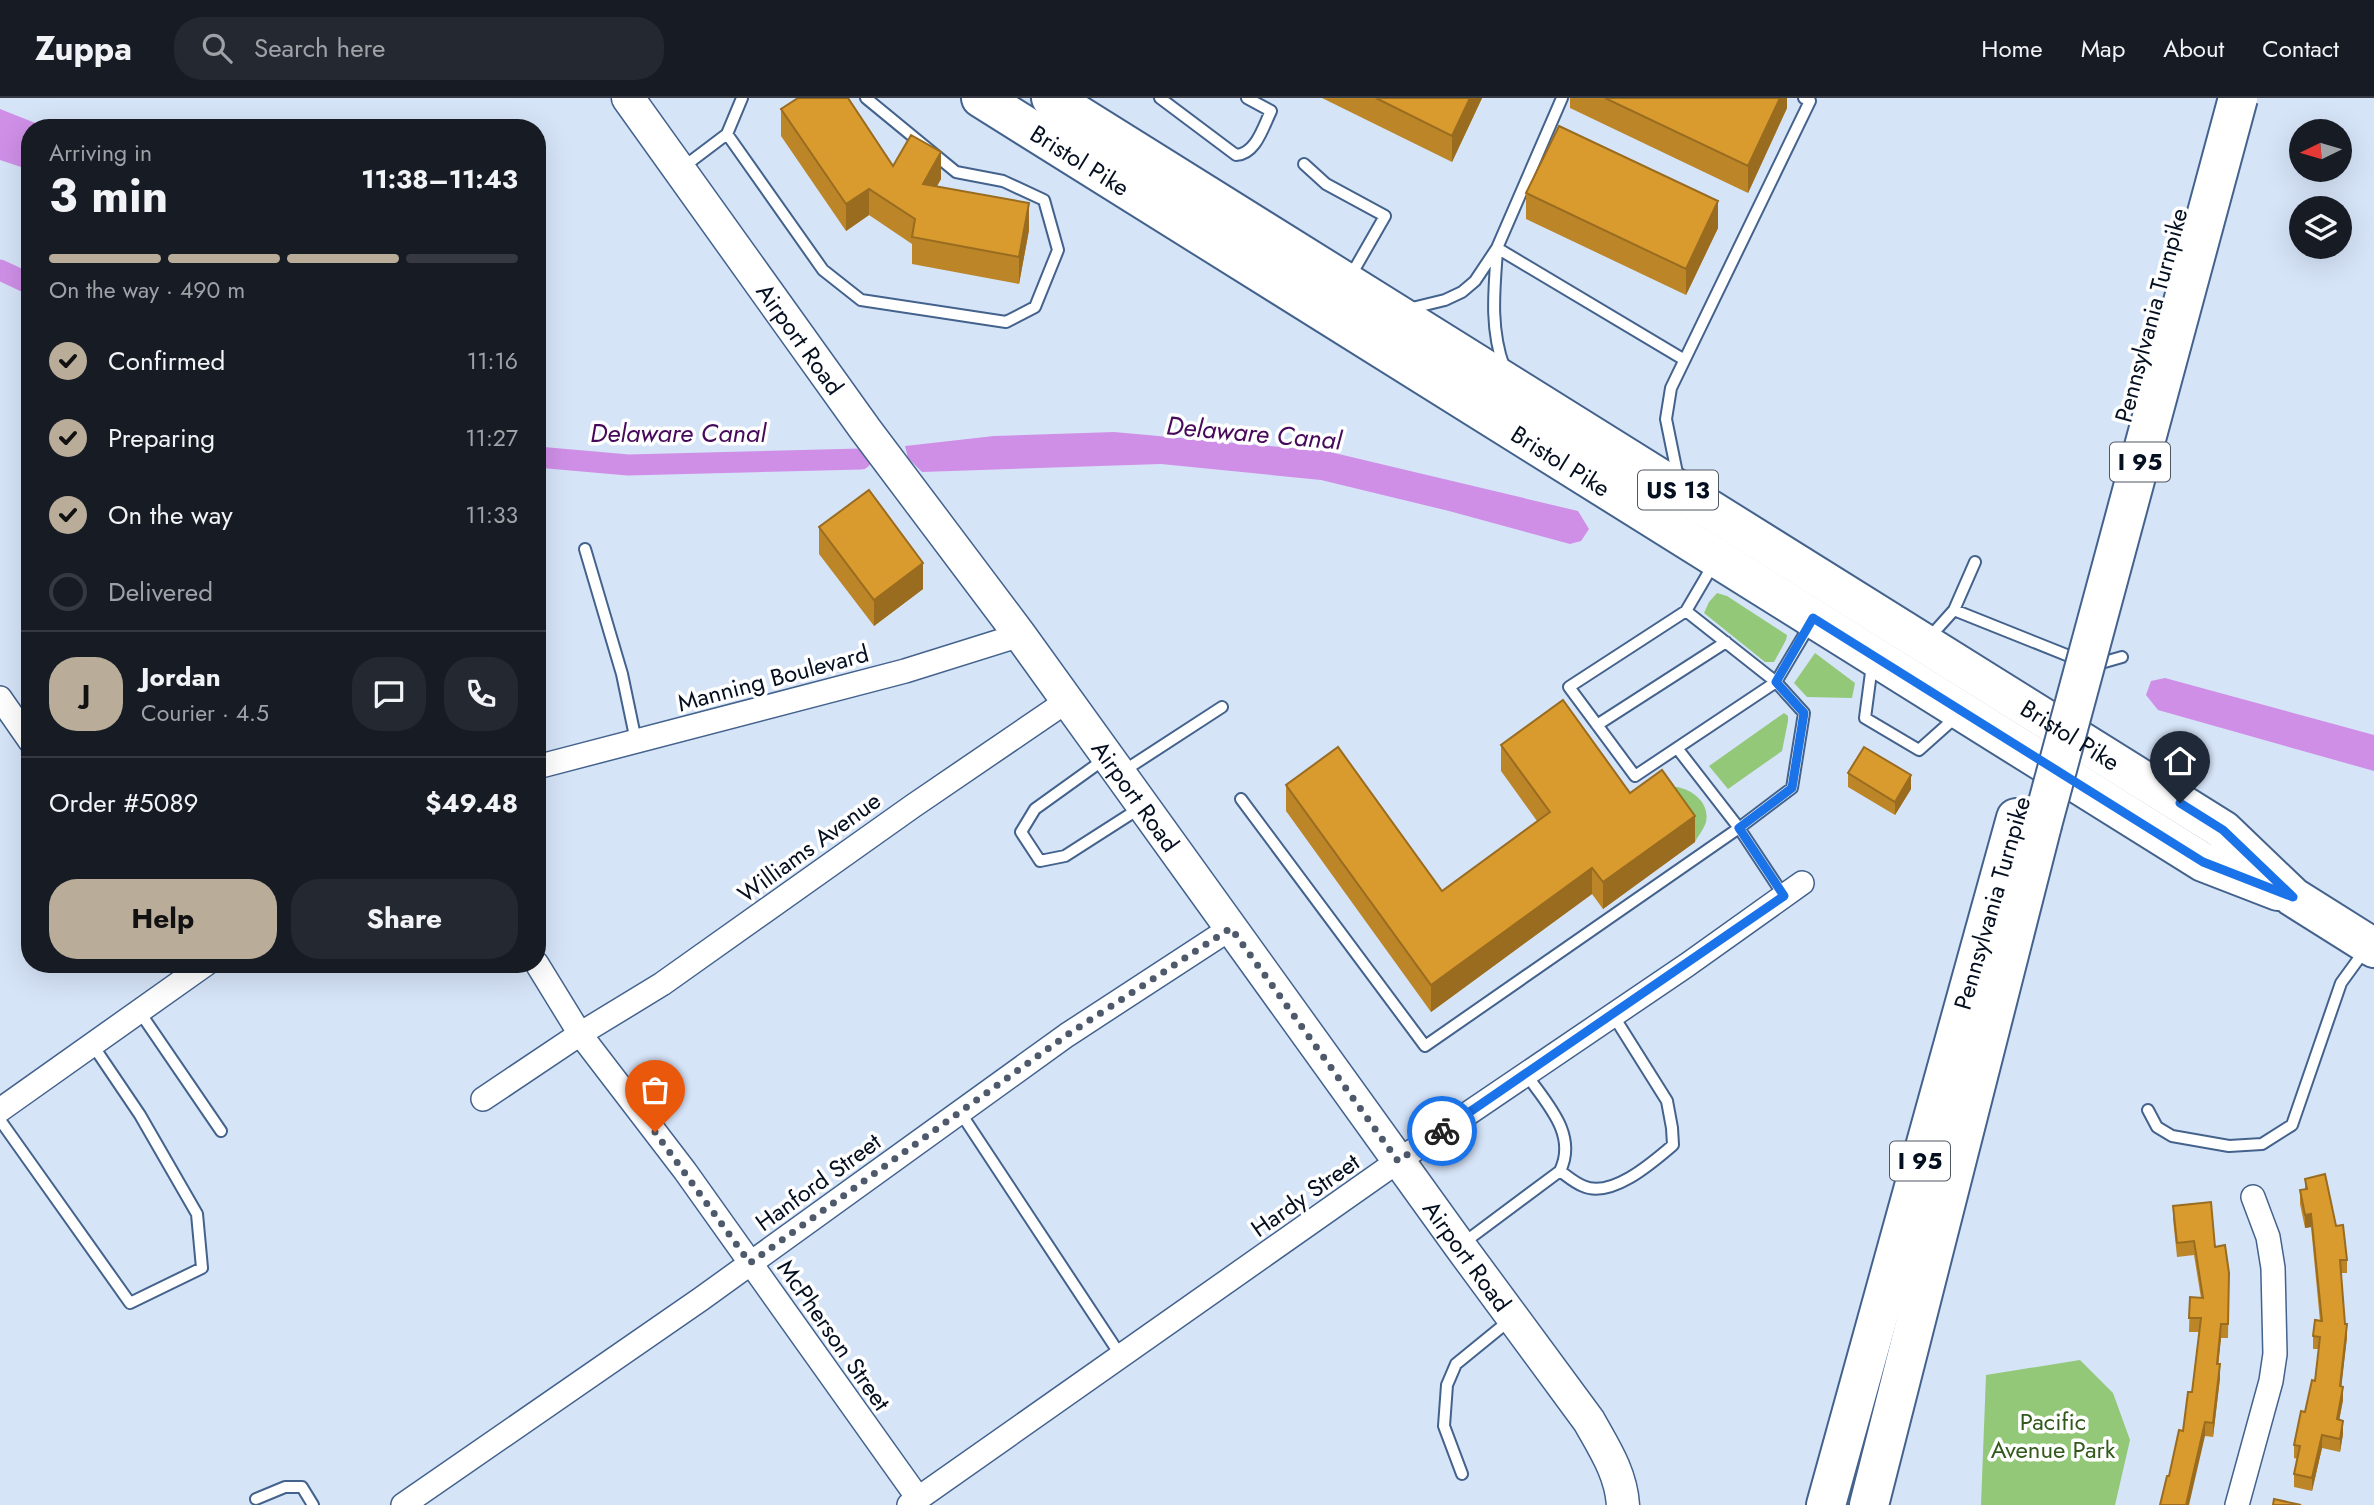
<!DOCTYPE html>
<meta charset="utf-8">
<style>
body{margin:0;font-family:Jost,sans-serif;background:#242831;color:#f1f3f6;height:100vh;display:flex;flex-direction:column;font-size:26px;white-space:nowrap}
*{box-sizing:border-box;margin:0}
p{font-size:23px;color:#9ea1a6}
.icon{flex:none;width:38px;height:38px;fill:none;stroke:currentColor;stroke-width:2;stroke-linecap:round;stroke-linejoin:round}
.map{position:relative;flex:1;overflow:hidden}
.sheet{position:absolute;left:21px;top:21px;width:525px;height:854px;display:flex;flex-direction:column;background:#171b24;border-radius:28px;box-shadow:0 7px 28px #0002}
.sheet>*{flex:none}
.needle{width:46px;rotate:265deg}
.tools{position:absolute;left:2289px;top:21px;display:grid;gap:14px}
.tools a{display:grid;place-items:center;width:63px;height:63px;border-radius:50%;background:#171b24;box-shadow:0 7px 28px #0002;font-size:35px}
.pin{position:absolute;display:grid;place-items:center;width:60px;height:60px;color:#fff;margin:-72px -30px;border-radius:50% 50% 50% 0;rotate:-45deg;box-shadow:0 0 7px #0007}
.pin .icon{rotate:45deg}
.courier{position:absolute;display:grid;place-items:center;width:70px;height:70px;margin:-35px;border:5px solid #1a73e8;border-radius:50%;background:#fff;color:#222;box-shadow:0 2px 9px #0007}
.headline em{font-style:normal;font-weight:700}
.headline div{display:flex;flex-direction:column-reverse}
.headline{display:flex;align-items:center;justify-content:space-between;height:119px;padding:0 28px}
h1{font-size:46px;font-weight:700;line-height:52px}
.bar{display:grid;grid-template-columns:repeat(4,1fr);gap:10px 7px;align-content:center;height:84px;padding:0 28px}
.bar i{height:9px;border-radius:5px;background:#363941}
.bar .selected{background:#b9ad9a}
.bar p{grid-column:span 4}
.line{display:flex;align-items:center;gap:18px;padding:0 28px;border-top:2px solid #363941}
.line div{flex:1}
.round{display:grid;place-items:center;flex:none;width:74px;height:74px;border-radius:28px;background:#242831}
ol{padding:0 28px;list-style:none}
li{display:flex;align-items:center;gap:21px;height:77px}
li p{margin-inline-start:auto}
li .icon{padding:7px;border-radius:50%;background:#b9ad9a;color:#111;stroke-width:4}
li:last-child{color:#9ea1a6}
li i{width:38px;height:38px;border:4px solid #363941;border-radius:50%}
.primary-button{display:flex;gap:14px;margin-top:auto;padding:14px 28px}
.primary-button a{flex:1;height:80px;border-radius:28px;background:#b9ad9a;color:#111;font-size:28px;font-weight:700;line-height:80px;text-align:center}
.primary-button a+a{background:#242831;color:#f1f3f6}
header{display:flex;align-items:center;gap:42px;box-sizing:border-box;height:98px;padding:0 35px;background:#171b24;border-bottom:2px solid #363941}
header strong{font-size:33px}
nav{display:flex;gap:38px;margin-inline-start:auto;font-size:24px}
.search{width:490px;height:63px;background:#242831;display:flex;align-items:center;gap:18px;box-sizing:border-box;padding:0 24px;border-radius:28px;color:#9ea1a6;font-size:26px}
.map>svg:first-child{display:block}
.green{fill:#92c878}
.water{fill:#cf8fe7}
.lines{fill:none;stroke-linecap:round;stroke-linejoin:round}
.canal{stroke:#cf8fe7;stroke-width:21}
.lane-casing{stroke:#43628c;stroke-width:14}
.street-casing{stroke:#43628c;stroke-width:26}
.secondary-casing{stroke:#43628c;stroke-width:35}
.highway-casing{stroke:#43628c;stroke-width:42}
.lane{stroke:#fff;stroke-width:10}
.street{stroke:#fff;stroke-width:23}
.secondary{stroke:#fff;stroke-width:32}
.highway{stroke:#fff;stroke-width:38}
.highway-bridge-casing{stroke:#43628c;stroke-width:42;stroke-linecap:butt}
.highway-bridge{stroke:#fff;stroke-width:38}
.wall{fill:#bb8528}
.shaded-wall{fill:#996c20}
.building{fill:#da9b2e;stroke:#996c20;stroke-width:2}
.done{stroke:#4e5a6c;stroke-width:7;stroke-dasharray:0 12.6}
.route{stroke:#1a73e8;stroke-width:9}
.labels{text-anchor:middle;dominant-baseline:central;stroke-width:7;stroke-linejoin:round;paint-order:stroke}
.shield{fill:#fff;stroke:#4f5763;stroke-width:2}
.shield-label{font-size:23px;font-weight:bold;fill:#040f20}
.street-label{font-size:24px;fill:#040f20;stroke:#fff}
.park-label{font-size:24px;fill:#31591b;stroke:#fff}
.water-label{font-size:26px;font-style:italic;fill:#47095a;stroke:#fff}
</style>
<header>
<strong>Zuppa</strong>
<div class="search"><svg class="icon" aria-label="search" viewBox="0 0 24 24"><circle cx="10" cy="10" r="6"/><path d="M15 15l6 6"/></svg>Search here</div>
<nav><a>Home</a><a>Map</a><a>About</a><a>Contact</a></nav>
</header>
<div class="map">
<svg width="2374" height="1407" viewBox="0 0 2374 1407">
<rect width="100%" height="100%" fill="#d6e4f8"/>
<!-- green -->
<path class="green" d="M1717,495L1727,498L1787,537L1786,542L1774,564H1765L1704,515L1709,504Z
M1815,555L1855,585L1852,600L1807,599L1794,585Z
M1784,615L1788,618V623L1782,653L1728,691L1709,668Z
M1677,689C1693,692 1710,705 1706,724C1704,731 1698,738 1695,744L1669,690Z
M2080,1262L2113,1295L2130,1342L2115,1407H1981L1986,1277Z"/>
<!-- water -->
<path class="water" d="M0,11L48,30H30V72L0,62Z
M1114,334L1326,353L1578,413L1589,431L1581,443L1570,446L1449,413L1321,382L1161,366L922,374L908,360L905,348L994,338Z
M2165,580L2374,637V673L2158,612L2146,597L2151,583Z"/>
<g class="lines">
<!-- canal -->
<path class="canal" d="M0,172L30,186
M537,359L628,367L861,361"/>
<defs>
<path id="lane" d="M1160,0L1236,57C1256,56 1263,29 1271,13L1247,0
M727,36L742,0
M1304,66L1326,86L1385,118L1350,179
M682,70L727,36L823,172L861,202L1006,224L1035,209L1058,152L1044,102L1003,83L956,74L866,0
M1497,150L1683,261
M1497,153C1494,193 1490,231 1504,269
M1408,211L1445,202L1462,194L1475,183L1497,150L1562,0
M1678,380L1666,321L1671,290L1810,3L1804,0
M585,451L622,576L636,643
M1954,512L2079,562
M1686,513L1776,584L1635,678L1569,589Z
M1686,513L1713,467
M1928,541L1954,512L1975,464
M1872,567L1865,620L1919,652L1956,619
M2094,567L2122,559
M1597,627L1726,544
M1677,650L1739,730L1792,690L1804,615L1776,584L1811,525
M1106,660L1035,711L1021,734L1040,763L1065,758L1140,710
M1122,674L1222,609
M1241,701L1425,948L1739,730L1784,798
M139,913L221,1033
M2148,1012L2157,1029L2172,1038L2229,1048L2262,1046L2292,1027L2341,885L2365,852
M960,1014L1121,1258
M0,1022L130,1205L202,1170L197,1116L140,1017L92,946
M1560,1073C1567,1078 1575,1085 1583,1088C1611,1101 1652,1065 1673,1047L1672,1030L1667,1003L1613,917
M1462,1146L1560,1073C1578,1036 1546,1005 1526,976
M1462,1376L1444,1328L1447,1287L1456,1266L1510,1222
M256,1401L285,1389H302L313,1407"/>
<path id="street" d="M0,600L30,643
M537,669L905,573L1020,537
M537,866L580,936L685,1073L918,1400
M483,1001L580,936L662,886L913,708L1067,603
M0,1012L206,866
M403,1407L701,1201L1067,937L1231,830
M909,1407L1398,1063L1687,867L1802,785
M2237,1407L2271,1283L2275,1256L2273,1170L2268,1139L2253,1099"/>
<g id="secondary">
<path id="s1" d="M628,0L865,331L1020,537L1460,1148L1589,1323C1604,1350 1621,1375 1623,1407"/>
</g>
<g id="highway">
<path id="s2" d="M981,0L2203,764L2278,793"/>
<path id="s3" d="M1051,0L2223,732L2293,799L2374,850"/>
<path d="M1826,1407L2016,720"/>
<path d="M1869,1407L2042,727"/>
</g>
</defs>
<!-- lane casing -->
<use href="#lane" class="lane-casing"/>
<!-- street casing -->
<use href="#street" class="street-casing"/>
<!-- secondary casing -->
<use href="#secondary" class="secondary-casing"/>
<!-- highway casing -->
<use href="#highway" class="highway-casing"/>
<!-- lane -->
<use href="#lane" class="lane"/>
<!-- street -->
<use href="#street" class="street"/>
<!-- secondary -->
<use href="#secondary" class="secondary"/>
<!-- highway -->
<use href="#highway" class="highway"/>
<defs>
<path id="highway-bridge" d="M2042,727L2238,0"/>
</defs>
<!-- highway-bridge casing -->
<use href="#highway-bridge" class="highway-bridge-casing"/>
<!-- highway-bridge -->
<use href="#highway-bridge" class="highway-bridge"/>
</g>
<!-- wall -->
<path class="wall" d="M1322,0H1482L1452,64Z
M1570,0H1787V10L1748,95L1570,10Z
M781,11L893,68L941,81L937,88L1029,132L1019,186L912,166V146L869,117L846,133L781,38Z
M1526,95L1718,130L1686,197L1526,121Z
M819,429L923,491L874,528L819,456Z
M1501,647L1630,695L1695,744L1603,811L1592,796L1431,914L1286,713V687L1442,793L1537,723L1501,673Z
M1848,675L1911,691L1895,717L1848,689Z
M2305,1081L2336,1128L2347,1162V1175H2341L2345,1226L2347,1239L2341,1288L2343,1302L2339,1322L2343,1336L2340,1354L2322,1350L2312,1393L2294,1389V1376L2297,1361L2294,1360V1347L2315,1283L2319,1251H2313V1238L2320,1223L2311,1129L2305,1130L2300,1106V1092L2305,1091Z
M2173,1108L2215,1149L2229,1175L2228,1240H2221L2218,1266L2220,1280L2213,1339L2205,1338L2169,1378L2183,1333L2192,1294L2199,1234H2189L2190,1199L2201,1200L2194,1157L2177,1159L2173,1121Z"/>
<!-- shaded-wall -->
<path class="shaded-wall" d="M1470,0H1482L1452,64V38Z
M1780,0H1787V10L1748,95V68Z
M941,54V81L923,112V86Z
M869,91V117L846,133V106Z
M1718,103V130L1686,197V171Z
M1029,105V132L1019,186V159Z
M923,465V491L874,528V502Z
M1911,677V691L1895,717V704Z
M1695,718V744L1603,811V784Z
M1592,770V796L1431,914V887Z
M2311,1116V1129L2305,1130V1117Z
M2221,1226V1240L2217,1279V1266Z
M2347,1226V1239L2340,1301V1288Z
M2220,1266V1280L2213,1339V1325Z
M2343,1289V1302L2337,1334V1321Z
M2343,1323V1336L2340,1354V1341Z
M2205,1324V1338L2189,1407H2186Z
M2322,1337V1350L2312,1393V1380Z"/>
<!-- building -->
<path class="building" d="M798,0H848L893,68L911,37L941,54L923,86L1029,105L1019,159L912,139L915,121L869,91L846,106L781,11Z
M1376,0H1470L1452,38Z
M1605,0H1780L1748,68Z
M1559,28L1718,103L1686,171L1526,95Z
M869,392L923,465L874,502L819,429Z
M1563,602L1630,695L1662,672L1695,718L1603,784L1592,770L1431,887L1286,687L1338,649L1442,793L1550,714L1501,647Z
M1864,649L1911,677L1895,704L1848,675Z
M2325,1076L2336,1128L2343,1127L2347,1162H2340L2345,1226H2347L2340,1288L2343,1289L2337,1321L2343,1323L2340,1341L2322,1337L2312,1380L2294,1376L2300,1348L2294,1347L2301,1313L2305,1314L2312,1282L2315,1283L2320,1239L2313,1238L2315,1222L2322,1223L2311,1116L2305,1117L2300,1092L2307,1091L2305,1081Z
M2211,1104L2215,1149L2225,1147L2229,1175L2228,1226H2221L2217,1266H2220L2213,1325L2205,1324L2186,1407H2160L2167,1378H2169L2179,1332L2183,1333L2188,1294H2192L2201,1220H2189L2190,1199L2203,1200L2194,1143L2177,1145L2173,1108Z
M2274,1401L2301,1407H2273Z"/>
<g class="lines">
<!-- done -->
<path class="done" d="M655,1034L750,1165L1067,937L1231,830L1398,1063L1442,1033"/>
<!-- route -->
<path class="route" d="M1442,1033L1784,798L1739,730L1792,690L1804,615L1776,584L1813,520L2203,764L2293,799L2223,732L2180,705"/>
</g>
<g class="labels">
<!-- shield labels -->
<g class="shield">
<rect x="2110" y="344.5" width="60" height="39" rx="5"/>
<rect x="1638" y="372.5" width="80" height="39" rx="5"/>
<rect x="1890" y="1043.5" width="60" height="39" rx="5"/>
</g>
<g class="shield-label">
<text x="2140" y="364">I 95</text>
<text x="1678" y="392">US 13</text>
<text x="1920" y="1063">I 95</text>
</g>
<!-- street labels -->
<g class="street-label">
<text stroke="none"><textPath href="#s2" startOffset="117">Bristol Pike</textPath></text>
<text transform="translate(2151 217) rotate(-75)">Pennsylvania Turnpike</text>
<text stroke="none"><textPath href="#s1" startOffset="296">Airport Road</textPath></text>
<text stroke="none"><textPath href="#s2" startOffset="684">Bristol Pike</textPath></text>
<text transform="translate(773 580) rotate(-15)">Manning Boulevard</text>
<text stroke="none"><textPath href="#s3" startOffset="1202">Bristol Pike</textPath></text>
<text stroke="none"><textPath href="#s1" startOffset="863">Airport Road</textPath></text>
<text transform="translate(809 749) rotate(-36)">Williams Avenue</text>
<text transform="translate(1992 805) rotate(-74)">Pennsylvania Turnpike</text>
<text transform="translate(818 1084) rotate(-36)">Hanford Street</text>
<text transform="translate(1305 1097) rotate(-35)">Hardy Street</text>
<text stroke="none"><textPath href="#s1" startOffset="1430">Airport Road</textPath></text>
<text transform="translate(834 1237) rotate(55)">McPherson Street</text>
</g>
<!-- park labels -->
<g class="park-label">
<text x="2053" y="1323">Pacific<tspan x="2053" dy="28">Avenue Park</tspan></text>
</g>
<!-- water labels -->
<g class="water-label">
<text x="678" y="335">Delaware Canal</text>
<text transform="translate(1254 335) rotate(5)">Delaware Canal</text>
</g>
</g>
</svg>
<div class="tools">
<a><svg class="needle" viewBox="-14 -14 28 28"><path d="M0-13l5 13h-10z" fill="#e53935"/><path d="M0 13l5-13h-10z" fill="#9ea1a6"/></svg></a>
<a><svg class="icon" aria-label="layers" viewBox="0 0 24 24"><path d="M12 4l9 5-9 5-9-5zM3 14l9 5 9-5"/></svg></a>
</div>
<div class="pin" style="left:655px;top:1034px;background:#ea580c"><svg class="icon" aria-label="bag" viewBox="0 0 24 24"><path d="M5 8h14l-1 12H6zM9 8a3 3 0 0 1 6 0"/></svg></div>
<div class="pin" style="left:2180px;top:705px;background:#1f2937"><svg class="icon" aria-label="home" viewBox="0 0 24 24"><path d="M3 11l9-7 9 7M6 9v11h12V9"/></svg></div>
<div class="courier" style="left:1442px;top:1033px"><svg class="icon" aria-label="bike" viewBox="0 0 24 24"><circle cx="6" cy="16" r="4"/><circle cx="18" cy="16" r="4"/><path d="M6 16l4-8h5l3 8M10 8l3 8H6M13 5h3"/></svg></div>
<section class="sheet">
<div class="headline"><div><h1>3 min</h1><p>Arriving in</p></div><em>11:38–11:43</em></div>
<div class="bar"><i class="selected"></i><i class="selected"></i><i class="selected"></i><i></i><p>On the way · 490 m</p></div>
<ol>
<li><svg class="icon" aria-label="check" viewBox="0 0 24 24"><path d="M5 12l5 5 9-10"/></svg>Confirmed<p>11:16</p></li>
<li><svg class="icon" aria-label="check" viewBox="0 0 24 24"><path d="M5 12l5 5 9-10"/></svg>Preparing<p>11:27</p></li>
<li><svg class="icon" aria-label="check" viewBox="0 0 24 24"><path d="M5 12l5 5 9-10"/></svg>On the way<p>11:33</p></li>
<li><i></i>Delivered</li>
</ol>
<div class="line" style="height:126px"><b class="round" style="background:#b9ad9a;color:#111">J</b><div><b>Jordan</b><p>Courier · 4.5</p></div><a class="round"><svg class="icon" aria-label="chat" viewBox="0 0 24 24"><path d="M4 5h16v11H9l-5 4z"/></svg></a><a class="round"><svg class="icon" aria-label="phone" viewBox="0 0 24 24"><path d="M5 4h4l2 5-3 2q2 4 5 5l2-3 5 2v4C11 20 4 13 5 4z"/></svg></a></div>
<div class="line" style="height:91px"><div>Order #5089</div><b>$49.48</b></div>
<div class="primary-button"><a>Help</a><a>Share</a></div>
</section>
</div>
